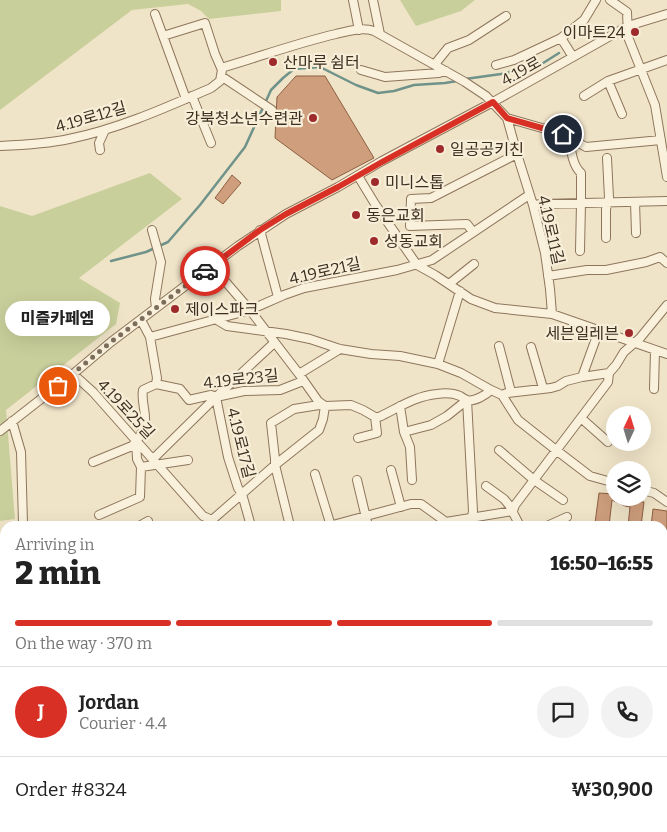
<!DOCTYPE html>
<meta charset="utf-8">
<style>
body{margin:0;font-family:Bitter,"Noto Sans KR",serif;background:#f2f2f2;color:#222;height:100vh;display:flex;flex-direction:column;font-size:19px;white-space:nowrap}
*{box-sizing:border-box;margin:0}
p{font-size:16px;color:#767676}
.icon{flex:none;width:28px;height:28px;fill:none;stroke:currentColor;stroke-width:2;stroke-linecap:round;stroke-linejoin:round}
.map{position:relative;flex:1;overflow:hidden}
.drawer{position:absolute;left:0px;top:521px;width:668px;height:311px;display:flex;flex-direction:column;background:#fff;border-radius:15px 15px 0 0;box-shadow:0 5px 20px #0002}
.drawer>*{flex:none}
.needle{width:32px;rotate:4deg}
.tools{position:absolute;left:606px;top:406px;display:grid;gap:10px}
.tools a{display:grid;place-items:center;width:45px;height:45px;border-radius:50%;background:#fff;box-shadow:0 5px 20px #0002;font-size:25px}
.pin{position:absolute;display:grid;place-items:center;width:42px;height:42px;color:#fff;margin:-21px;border:2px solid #fff;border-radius:50%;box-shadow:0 1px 5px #0007}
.courier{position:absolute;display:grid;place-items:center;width:50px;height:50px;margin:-25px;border:4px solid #d93025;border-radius:50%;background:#fff;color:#222;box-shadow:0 1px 6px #0007}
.bubble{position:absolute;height:35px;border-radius:18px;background:#fff;box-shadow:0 5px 20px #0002;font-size:16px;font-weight:800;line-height:35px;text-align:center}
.summary em{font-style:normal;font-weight:800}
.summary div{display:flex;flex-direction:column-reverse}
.summary{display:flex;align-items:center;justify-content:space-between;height:85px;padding:0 15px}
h1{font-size:32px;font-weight:800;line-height:38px}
.bar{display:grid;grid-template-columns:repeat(4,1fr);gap:8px 5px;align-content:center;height:60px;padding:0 15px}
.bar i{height:6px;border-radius:4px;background:#e0e0e0}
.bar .selected{background:#d93025}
.bar p{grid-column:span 4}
.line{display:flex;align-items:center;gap:12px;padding:0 15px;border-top:1px solid #e0e0e0}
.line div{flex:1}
.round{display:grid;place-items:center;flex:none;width:52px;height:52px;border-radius:26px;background:#f2f2f2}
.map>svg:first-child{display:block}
.green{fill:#c9cf9b}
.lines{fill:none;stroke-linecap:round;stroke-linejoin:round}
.stream{stroke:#6f938a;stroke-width:2.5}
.building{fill:#cf9f7d;stroke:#8d5f41}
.minor-casing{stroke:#8d765c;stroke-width:10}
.minor{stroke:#faf1dc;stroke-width:8}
.done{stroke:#7c6e5b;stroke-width:5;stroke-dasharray:0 9}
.route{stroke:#d93025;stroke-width:6}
.poi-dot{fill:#9e2a2b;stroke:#f7eed8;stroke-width:2}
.labels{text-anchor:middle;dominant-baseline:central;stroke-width:4.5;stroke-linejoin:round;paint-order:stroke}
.poi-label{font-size:16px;fill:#3d2e20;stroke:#f7eed8;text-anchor:start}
.street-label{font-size:16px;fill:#3d2e20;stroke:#f7eed8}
</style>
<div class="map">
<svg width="667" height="832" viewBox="0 0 667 832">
<rect width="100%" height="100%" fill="#f0e4c8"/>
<!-- green -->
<path class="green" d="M0,0H281V11L209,19L201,11L188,4L132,10L0,110Z
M400,0H475L461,11L416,26Z
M150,173L182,199L79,278L120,303L116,324L6,410L15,519L0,521V206L32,216Z
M663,624H667V716L663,720Z
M0,774L5,775V828H312L313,832H0Z
M485,828H643L646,832H487Z"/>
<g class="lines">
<!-- stream -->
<path class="stream" d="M465,79L501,74L540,65L559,53
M111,261L146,252L168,242L200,205L245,147L271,90L283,78L294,69L320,67L356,85L378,93L394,91L414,85L445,83L457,81"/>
</g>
<!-- building -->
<path class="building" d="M296,76H325L374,158L332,180L275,138L277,97Z
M232,175L241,183L223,204L215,198Z
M599,493L613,494L615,495V498H620L627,501L644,502L641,526H628L630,507L625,506L612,500L609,526H589L590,522L595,523Z
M653,509L667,511V539L662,541V526H651Z"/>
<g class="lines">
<defs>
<path id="minor" d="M353,0L359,30
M373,0L380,34
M610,0L627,12L628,37L655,105L667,177
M155,14L186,99
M561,38L573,57
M435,64L448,48L469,40L506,16
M496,65L514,60L561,38L584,20L596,0
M221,68C259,57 297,43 336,34C348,31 362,27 374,31L465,82L486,96L507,118L517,154L533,205L545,253L550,289L552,314
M361,70L385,77L439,73L446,71
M221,76L272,110
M608,81L622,114
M192,96L211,143
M584,96L608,81L667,60
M507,118L563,134L586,147L661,140
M569,137C571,149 572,165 581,173V203L580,251
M0,146C23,145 46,144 69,139C118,129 165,108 211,88L220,81L222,70L215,54L205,23L163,36
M100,150L99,143L105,130
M358,176L375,204L417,265L435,275L471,299L495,308L552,314L667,354
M635,202L636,233
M533,205L542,204L667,201
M152,230L161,262L155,299L156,308
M260,230L278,297
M473,232L467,224L410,226L411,199L431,198L517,154
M606,238V209L609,198L607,158
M212,266L250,310L299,374L318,401L325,406L323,419L319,430L275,465L212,520
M548,276L587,270H606L646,262L660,257L667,263
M449,284L474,264
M141,320L150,337L157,378L156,384L180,389L189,400L211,395L216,397L244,391L280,390L303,381
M217,320L227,326L286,334L310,339L340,349L371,354L400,356L438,364L461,373L491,390
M150,337L250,310L284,295L304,288L397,270L432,260L529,195
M499,346L511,392
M531,347L543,388
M438,364L460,291
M73,374L93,392L203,516L212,520L213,526
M299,374L340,349
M582,377L599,330
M654,389L655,351
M502,395L518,420L556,450L590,476L615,483
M216,397L228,457L238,488L242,494L251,526
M467,400L473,511L472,517
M400,406L404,432L410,447L412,480
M581,418L608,442
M12,421L21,452L23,523
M0,431L73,374L111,342L238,246L286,214L338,187L382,161L493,102L628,26L667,14
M404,432L431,425L447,416L467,400
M358,438L377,433L375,417
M499,450L534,480L563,500
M153,459L216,397L274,343
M93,462L132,446C137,441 145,430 145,422C146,411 141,401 143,390L156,384
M141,467L188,460
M391,470L401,507
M315,474L331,526
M357,480L368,526
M486,486L504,499L509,505L520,526
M642,490L654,493L667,502
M513,511L515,505L608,382L609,373L616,365L624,352L640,338L667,305
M99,515L140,497L141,467L137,459L136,441
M139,526L148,521
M290,526L275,465V459L271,423L294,409L319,405L325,406L351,405L363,410L375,417H379C398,408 415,396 437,394C444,393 453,393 460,396C462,397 464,399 467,400C474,402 486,395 491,390L502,395L507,393L551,388L558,386L566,381L582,377L609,373
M329,526L411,504H421L446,522V526
M440,526L446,522L513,511
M547,526L567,517
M662,602L667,603
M662,613L667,614
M394,828H395
M477,828L479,832"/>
</defs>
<!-- minor casing -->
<use href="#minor" class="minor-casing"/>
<!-- minor -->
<use href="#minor" class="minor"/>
</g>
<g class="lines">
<!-- done -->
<path class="done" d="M58,386L111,342L205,271"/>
<!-- route -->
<path class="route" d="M205,271L260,230L286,214L338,187L382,162L493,102L507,118L563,134"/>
</g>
<!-- markers -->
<g class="poi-dot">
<circle cx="635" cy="32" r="5"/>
<circle cx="273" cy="62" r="5"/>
<circle cx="313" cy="118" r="5"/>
<circle cx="440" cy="149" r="5"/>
<circle cx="375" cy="182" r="5"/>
<circle cx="356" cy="215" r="5"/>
<circle cx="374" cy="241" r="5"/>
<circle cx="175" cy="309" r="5"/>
<circle cx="629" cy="333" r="5"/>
</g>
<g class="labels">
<!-- poi labels -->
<g class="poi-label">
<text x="625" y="32" text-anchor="end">이마트24</text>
<text x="283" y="62">산마루 쉼터</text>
<text x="303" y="118" text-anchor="end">강북청소년수련관</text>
<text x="450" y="149">일공공키친</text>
<text x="385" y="182">미니스톱</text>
<text x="366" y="215">동은교회</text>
<text x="384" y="241">성동교회</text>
<text x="185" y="309">제이스파크</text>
<text x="619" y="333" text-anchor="end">세븐일레븐</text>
</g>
<!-- street labels -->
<g class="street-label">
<text transform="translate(521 71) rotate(-29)">4.19로</text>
<text transform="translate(91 117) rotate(-16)">4.19로12길</text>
<text transform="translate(551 230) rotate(77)">4.19로11길</text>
<text transform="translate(325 271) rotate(-13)">4.19로21길</text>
<text transform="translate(241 379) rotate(-6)">4.19로23길</text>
<text transform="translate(126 409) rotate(47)">4.19로25길</text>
<text transform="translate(241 443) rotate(76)">4.19로17길</text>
</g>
</g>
</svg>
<div class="tools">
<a><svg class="needle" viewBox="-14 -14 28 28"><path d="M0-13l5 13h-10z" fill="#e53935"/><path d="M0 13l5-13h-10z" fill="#767676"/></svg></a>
<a><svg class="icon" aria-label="layers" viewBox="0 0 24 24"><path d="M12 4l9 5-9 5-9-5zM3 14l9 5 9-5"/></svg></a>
</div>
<div class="pin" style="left:58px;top:386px;background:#ea580c"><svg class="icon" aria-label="bag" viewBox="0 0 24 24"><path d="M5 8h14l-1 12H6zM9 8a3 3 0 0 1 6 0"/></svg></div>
<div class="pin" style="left:563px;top:134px;background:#1f2937"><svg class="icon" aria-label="home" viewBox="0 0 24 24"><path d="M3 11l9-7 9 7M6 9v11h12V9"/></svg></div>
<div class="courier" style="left:205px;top:271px"><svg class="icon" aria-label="car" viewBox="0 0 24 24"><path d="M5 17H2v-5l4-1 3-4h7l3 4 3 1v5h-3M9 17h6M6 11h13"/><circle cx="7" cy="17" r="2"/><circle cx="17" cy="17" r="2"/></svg></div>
<div class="bubble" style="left:5px;top:301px;width:105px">미즐카페엠</div>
<section class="drawer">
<div class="summary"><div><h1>2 min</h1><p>Arriving in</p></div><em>16:50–16:55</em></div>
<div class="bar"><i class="selected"></i><i class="selected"></i><i class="selected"></i><i></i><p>On the way · 370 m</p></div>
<div class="line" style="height:90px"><b class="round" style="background:#d93025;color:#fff">J</b><div><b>Jordan</b><p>Courier · 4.4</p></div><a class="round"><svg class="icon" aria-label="chat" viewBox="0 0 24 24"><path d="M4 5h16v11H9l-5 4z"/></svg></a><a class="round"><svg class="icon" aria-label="phone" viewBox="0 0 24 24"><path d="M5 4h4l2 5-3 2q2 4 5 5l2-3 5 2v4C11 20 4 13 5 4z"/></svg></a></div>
<div class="line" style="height:65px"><div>Order #8324</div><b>₩30,900</b></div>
</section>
</div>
